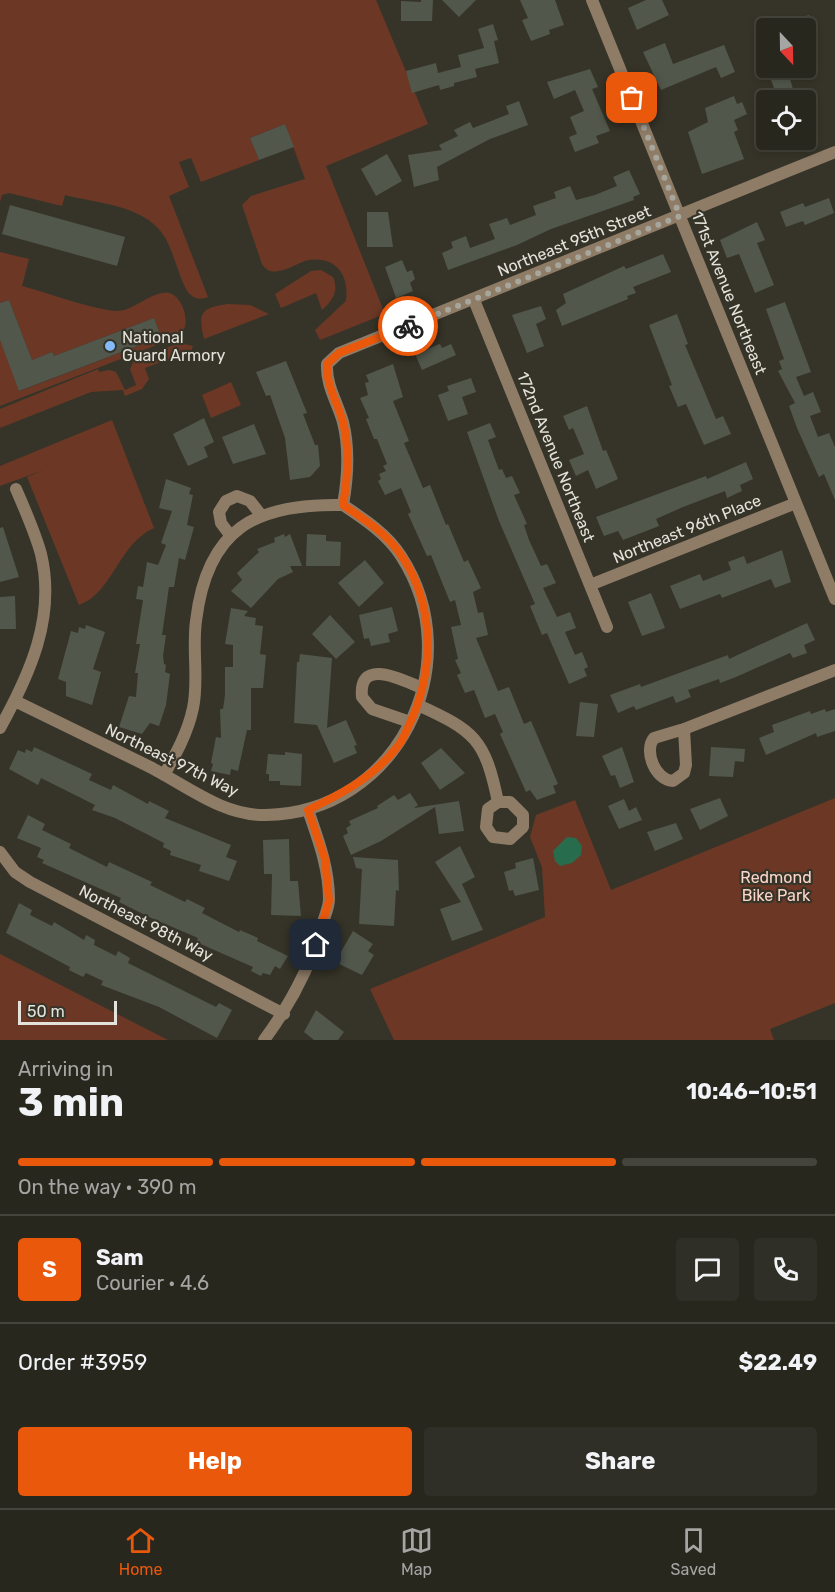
<!DOCTYPE html>
<meta charset="utf-8">
<style>
body{margin:0;font-family:Rubik,sans-serif;background:#302f27;color:#f1f3f6;height:100vh;display:flex;flex-direction:column;font-size:22px;white-space:nowrap}
*{box-sizing:border-box;margin:0}
p{font-size:20px;color:#a5a5a4}
.icon{flex:none;width:33px;height:33px;fill:none;stroke:currentColor;stroke-width:2;stroke-linecap:round;stroke-linejoin:round}
.map{position:relative;height:1040px;overflow:hidden}
.drawer{display:flex;flex-direction:column;background:#28271e;flex:1}
.drawer>*{flex:none}
.needle{width:39px;rotate:158deg}
.tools{position:absolute;left:756px;top:18px;display:grid;gap:12px}
.tools a{display:grid;place-items:center;width:60px;height:60px;border-radius:6px;background:#28271e;box-shadow:0 3px 9px #0003,0 0 0 2px #44443c;font-size:30px}
.scale{position:absolute;left:18px;bottom:15px;width:99px;box-sizing:border-box;padding-left:6px;border:3px solid #e4e3db;border-top:0;font-size:16px;line-height:21px;white-space:nowrap;color:#e4e3db;-webkit-text-stroke:4px #363428;paint-order:stroke}
.pin{position:absolute;display:grid;place-items:center;width:51px;height:51px;color:#fff;margin:-26px;border-radius:12px;box-shadow:0 3px 9px #0006}
.courier{position:absolute;display:grid;place-items:center;width:60px;height:60px;margin:-30px;border:4px solid #ea580c;border-radius:50%;background:#fff;color:#222;box-shadow:0 2px 8px #0007}
.headline em{font-style:normal;font-weight:700}
.headline div{display:flex;flex-direction:column-reverse}
.headline{display:flex;align-items:center;justify-content:space-between;height:102px;padding:0 18px}
h1{font-size:39px;font-weight:700;line-height:45px}
.bar{display:grid;grid-template-columns:repeat(4,1fr);gap:9px 6px;align-content:center;height:72px;padding:0 18px}
.bar i{height:8px;border-radius:4px;background:#44443c}
.bar .on{background:#ea580c}
.bar p{grid-column:span 4}
.line{display:flex;align-items:center;gap:15px;padding:0 18px;border-top:2px solid #44443c}
.line div{flex:1}
.round{display:grid;place-items:center;flex:none;width:63px;height:63px;border-radius:6px;background:#302f27}
.action{display:flex;gap:12px;margin-top:auto;padding:12px 18px}
.action a{flex:1;height:69px;border-radius:6px;background:#ea580c;color:#fff;font-size:24px;font-weight:700;line-height:69px;text-align:center}
.action a+a{background:#302f27;color:#f1f3f6}
.dock{display:flex;justify-content:space-around;align-items:center;height:84px;border-top:2px solid #44443c;background:#28271e;font-size:16px;color:#a5a5a4}
.dock a{display:grid;justify-items:center;gap:3px}
.dock .on{color:#ea580c}
.map>svg:first-child{display:block}
.green{fill:#6c3825}
.water{fill:#286c4e}
.building{fill:#51574b}
.lines{fill:none;stroke-linecap:round;stroke-linejoin:round}
.street{stroke:#8e7c67;stroke-width:12}
.done{stroke:#a7a69c;stroke-width:6;stroke-dasharray:0 10.8}
.route{stroke:#ea580c;stroke-width:8}
.poi-dot{fill:#84bcfb;stroke:#363428;stroke-width:2}
.labels{text-anchor:middle;dominant-baseline:central;stroke-width:4.5;stroke-linejoin:round;paint-order:stroke}
.street-label{font-size:16px;fill:#e4e3db;stroke:#363428}
.poi-label{font-size:16px;fill:#e4e3db;stroke:#363428;text-anchor:start}
.park-label{font-size:16px;fill:#fad5c8;stroke:#363428}
</style>
<div class="map">
<svg width="835" height="1040" viewBox="0 0 835 1040">
<rect width="100%" height="100%" fill="#363428"/>
<!-- green -->
<path class="green" d="M0,0H376L428,124L326,166L385,314L320,340L315,330L346,301C350,274 334,254 305,261C296,264 288,270 278,271C271,273 266,270 262,264L242,205L251,196L305,179L285,124L250,138L259,160L201,182L191,158L179,162L189,187L169,196L208,297C202,299 196,300 191,295C180,286 174,248 162,233C142,205 96,203 65,195L62,206L9,193L2,195L0,202Z
M0,252L29,259L22,286C48,293 91,309 116,311C133,312 152,290 169,293C183,296 194,328 177,337L0,406V340L20,391L161,337L154,318L54,356L52,352L32,360L9,300L0,303Z
M321,270L333,277C339,291 333,300 322,310L316,293L281,308L275,294L311,271Z
M228,304L250,305L269,314L204,339C198,313 200,308 228,304Z
M179,343L193,346L188,359L185,353L145,368L149,379L142,389L125,396L123,390L91,392L0,428V409L98,369L99,372L109,370L116,372L125,390L136,385L130,369L134,360Z
M231,382L241,405L211,418L202,395Z
M112,420L154,528C118,544 113,593 79,605L27,477L44,470L0,486V466Z
M835,798V1003L770,1029L774,1040H394L370,989L545,917L542,867L530,837L536,815L575,800L611,890Z
M0,954L168,1040H0Z"/>
<!-- water -->
<path class="water" d="M567,837L576,838L582,846L581,855L572,863L560,866L555,861L553,851Z"/>
<!-- building -->
<path class="building" d="M421,0H433L432,21H401V1L421,2Z
M442,0H476L459,17Z
M520,0H555L564,25L549,30L550,34L531,41L522,20L528,18Z
M646,0H662L669,15L637,30L628,8Z
M809,15L813,28H775V27Z
M493,24L498,40L494,41L499,63L475,69L477,77L454,83V86L440,90L439,85L412,93L406,71L436,63L438,73L461,67L458,55L484,48L478,29Z
M665,43L673,64L724,45L735,72L721,78L716,67L661,90L643,52Z
M767,68H787L796,100H778Z
M590,69L598,87L592,89L610,131L596,136L599,143L575,152L569,137L577,134L570,117L584,111L575,90L554,99L547,82Z
M734,96L737,104L742,102L747,114L734,120L738,130L734,132L744,159L702,174L688,132L708,122L705,108Z
M519,101L528,125L490,139L437,167L439,180L414,187L408,155L442,150L439,145L458,136L454,130L470,122L473,128L509,114L506,106Z
M285,124L294,147L259,160L250,138Z
M387,154L402,181L376,196L361,169Z
M629,170L640,194L633,197L634,200L551,229L517,245L448,270L442,253L453,248L451,242L466,236L470,248L495,239L489,224L507,218L510,225L536,215L533,206L556,198L554,192L570,186L576,200L595,195L617,186L613,177Z
M829,198L834,213L805,225L803,221L786,227L780,212L803,203L805,207Z
M10,205L125,237L117,266L2,234Z
M367,212H388L393,247H367Z
M757,222L765,240L757,243L774,285L755,293L739,254L727,258L720,240Z
M663,254L671,272L633,287L636,293L627,296L628,299L562,326L556,310L566,303L563,294L624,266L626,269Z
M402,260L407,272L412,270L415,279L410,283L413,291L396,298L385,267Z
M9,300L32,360L52,352L54,356L154,318L161,337L19,391L0,340V303Z
M785,302L811,372L796,377L804,396L813,392L821,412L810,416L818,437L829,433L835,447V500L824,474L819,477L797,428L789,406L795,403L778,371L782,369L779,361L784,359L766,309Z
M541,306L546,319L536,324L544,346L527,353L512,315Z
M677,314L688,344L685,345L716,419L723,416L731,434L704,445L686,404L678,407L669,386L672,385L649,325Z
M440,344L442,348L451,344L456,355L422,370L415,354Z
M286,361L307,413L303,414L315,445H318L320,466L310,477L290,480L285,438L270,395L266,396L256,372Z
M393,364L403,397L393,401L409,441L404,443L423,488L430,485L446,525L448,524L464,562L468,560L481,588L473,592L478,613L483,612L488,635L476,638L498,691L509,687L524,724L531,721L558,784L553,786L556,793L537,800L530,790L526,792L500,734L503,732L495,714L485,718L474,690L465,693L457,675L461,673L455,660L458,659L451,627L461,625L455,600L450,602L431,555L427,556L408,514L411,512L401,488L385,495L378,481L381,479L379,474L386,471L383,466L387,464L377,439H374L366,419L369,418L360,398L368,395L365,383L369,382L366,375Z
M471,378L476,392L462,397L468,414L448,421L438,395L449,391L447,386Z
M587,406L603,451L606,450L618,479L596,489L588,470L576,476L569,460L584,454L573,428L569,430L563,416Z
M204,418L214,442L204,447L208,457L188,466L173,434Z
M490,423L496,437L488,440L499,470L502,469L506,478L512,476L520,493L514,495L527,524L524,525L529,540L541,566L547,564L556,583L543,588L557,617L570,612L576,628L565,632L575,655L582,652L588,667L584,669L587,676L569,684L547,633L542,635L530,606L535,604L499,521L467,432Z
M254,424L266,454L233,464L222,437Z
M746,462L753,479L740,485L742,491L727,498L725,491L683,507L656,519L659,526L623,540L618,531L604,536L596,517L706,476L707,479Z
M166,479L191,488L189,494L193,495L187,525L194,527L185,560L179,558L174,587H169L162,635H166L163,656L164,664L166,665L165,672L170,674L166,705L159,726L150,723L142,734L119,727L129,696L136,697L138,673H135L140,644H136L143,600L136,599L138,586L143,587L147,562L158,565L166,545L161,543L172,511L159,508Z
M3,527L19,577L0,582V528Z
M284,534L285,537L290,534L302,566H290L293,572L278,579L251,608L231,591L242,580L237,573L259,552L257,549L275,542L274,538Z
M307,534L326,535V541L341,542L340,566H306Z
M782,550L791,582L775,588L771,579L722,598L720,594L680,609L670,586L700,574L703,581L731,570L728,562L744,556L747,564Z
M365,560L384,583L359,607L338,583Z
M651,593L665,628L642,636L628,602Z
M15,596L16,629H0V597Z
M392,607L398,631L388,634L390,642L371,646L369,638L364,639L359,615Z
M231,608L248,611L244,616L256,618L255,625L263,626L260,654L266,655L263,688H251V730H247L238,771L231,769L230,775L211,771L213,764L211,763L216,737L221,738L220,709H223L225,695V667H233V645L225,644Z
M330,615L355,642L336,659L312,634Z
M807,623L815,640L804,645L807,653L793,658L790,653L736,677L720,683L719,679L688,690L691,697L676,703L673,696L636,710L634,706L618,713L610,695L640,684L641,687L728,655L729,659Z
M86,625L105,632L93,669L101,672L92,705L66,696V682L58,679L71,631L78,633L79,627L85,629Z
M300,654L332,658L327,728L346,720L357,745L354,746L357,753L334,763L317,725L294,723L297,662H299Z
M580,702L598,704L594,737L576,736Z
M825,709L826,712L835,709V731L817,737L816,733L766,755L759,738L774,732L772,725L810,711L811,714Z
M34,747L92,774L89,780L111,790L113,785L148,804L149,801L169,811L165,818L231,845L226,857L237,861L229,881L199,871L201,865L170,855L171,851L163,847L164,843L115,818L92,810L95,805L41,778L38,785L9,769L18,750L25,753L26,749L32,752Z
M622,747L634,782L620,788L615,775L611,776L602,756Z
M711,747L745,749L744,762L735,761L733,777L709,776Z
M441,748L465,773L440,790L421,763Z
M285,752L302,754L301,786L280,785V781H269V774H266L268,754L285,755Z
M410,793L418,805L414,808L459,801L464,831L439,834L435,807L381,841L351,855L343,836L348,833L346,828L351,825L349,821L378,808L377,806L394,795L398,800Z
M720,798L728,816L700,830L690,809Z
M624,799L629,811L636,807L642,820L619,829L608,806Z
M28,815L45,824L42,830L71,844L69,848L107,867L109,862L137,875L152,882L150,885L185,902L187,899L205,908L202,913L239,932L240,930L258,938L257,941L288,956L280,969L275,966L270,975L263,973L261,976L251,971L253,967L196,942L198,938L149,917L119,902L121,898L42,863L44,860L37,857L41,848L17,838Z
M676,823L683,839L655,851L647,832Z
M289,839L290,881H298L301,916L271,915L272,874H264L263,840Z
M460,846L475,877L462,884L483,930L452,941L440,909L461,902L435,862Z
M353,857L398,860L399,891L396,890L394,926L359,924L362,869L356,868Z
M533,858L539,890L515,896L513,890L509,891L504,872L516,868L515,863Z
M19,903L32,910L30,915L52,926L54,922L84,940L86,935L95,940L94,945L116,956L118,951L130,958L128,963L216,1007L219,1003L232,1010L217,1038L159,1007L101,985L103,981L86,973L83,977L69,970L70,967L6,933Z
M353,931L373,944L368,951L374,955L362,975L335,962Z
M316,1010L344,1032L338,1040H314L304,1032Z"/>
<g class="lines">
<!-- street -->
<path class="street" d="M592,0L835,599
M474,300L607,627
M343,505C348,477 350,450 343,422C337,401 326,386 327,364L339,353L835,152
M230,535L221,523L219,512L226,501L237,496L250,501L261,515
M590,585L796,503
M15,701C60,723 105,745 150,767C187,786 223,816 266,815C397,813 471,664 401,556C387,534 364,519 343,505
M418,705C475,731 485,739 498,802L488,809L486,827L493,837L510,839L523,827V815L510,802H498
M410,722L372,709L362,697C358,656 404,681 422,688
M0,728C30,674 56,617 41,554C35,532 25,510 16,489
M684,729L686,765L684,773L673,781C656,781 643,751 654,738L684,729L835,670
M164,775C176,754 188,732 193,708C199,680 192,650 196,621C207,528 256,503 343,505
M0,852L15,872L30,882L284,1014
M264,1040C290,1005 310,967 322,926C324,917 329,908 329,899C329,868 318,839 308,810"/>
</g>
<g class="lines">
<!-- done -->
<path class="done" d="M408,326L680,216L632,98"/>
<!-- route -->
<path class="route" d="M316,945L329,901L325,859L308,810C341,794 374,777 397,747C403,741 406,731 410,723C435,669 435,602 399,552C384,532 364,519 343,505C348,477 350,450 343,422C337,401 326,386 327,364L339,353L408,326"/>
</g>
<!-- markers -->
<circle class="poi-dot" cx="110" cy="346" r="6"/>
<g class="labels">
<!-- street labels -->
<g class="street-label">
<text transform="translate(574 241) rotate(-22)">Northeast 95th Street</text>
<text transform="translate(729 293) rotate(68)">171st Avenue Northeast</text>
<text transform="translate(556 457) rotate(68)">172nd Avenue Northeast</text>
<text transform="translate(687 529) rotate(-22)">Northeast 96th Place</text>
<text transform="translate(172 760) rotate(26)">Northeast 97th Way</text>
<text transform="translate(146 923) rotate(27)">Northeast 98th Way</text>
</g>
<!-- poi labels -->
<g class="poi-label">
<text x="122" y="337">National<tspan x="122" dy="18">Guard Armory</tspan></text>
</g>
<!-- park labels -->
<g class="park-label">
<text x="776" y="877">Redmond<tspan x="776" dy="18">Bike Park</tspan></text>
</g>
</g>
</svg>
<div class="tools">
<a><svg class="needle" viewBox="-14 -14 28 28"><path d="M0-13l5 13h-10z" fill="#e53935"/><path d="M0 13l5-13h-10z" fill="#a5a5a4"/></svg></a>
<a><svg class="icon" aria-label="locate" viewBox="0 0 24 24"><circle cx="12" cy="12" r="6"/><path d="M12 2v4M12 18v4M2 12h4M18 12h4"/></svg></a>
</div>
<div class="scale">50 m</div>
<div class="pin" style="left:632px;top:98px;background:#ea580c"><svg class="icon" aria-label="bag" viewBox="0 0 24 24"><path d="M5 8h14l-1 12H6zM9 8a3 3 0 0 1 6 0"/></svg></div>
<div class="pin" style="left:316px;top:945px;background:#1f2937"><svg class="icon" aria-label="home" viewBox="0 0 24 24"><path d="M3 11l9-7 9 7M6 9v11h12V9"/></svg></div>
<div class="courier" style="left:408px;top:326px"><svg class="icon" aria-label="bike" viewBox="0 0 24 24"><circle cx="6" cy="16" r="4"/><circle cx="18" cy="16" r="4"/><path d="M6 16l4-8h5l3 8M10 8l3 8H6M13 5h3"/></svg></div>
</div>
<section class="drawer">
<div class="headline"><div><h1>3 min</h1><p>Arriving in</p></div><em>10:46–10:51</em></div>
<div class="bar"><i class="on"></i><i class="on"></i><i class="on"></i><i></i><p>On the way · 390 m</p></div>
<div class="line" style="height:108px"><b class="round" style="background:#ea580c;color:#fff">S</b><div><b>Sam</b><p>Courier · 4.6</p></div><a class="round"><svg class="icon" aria-label="chat" viewBox="0 0 24 24"><path d="M4 5h16v11H9l-5 4z"/></svg></a><a class="round"><svg class="icon" aria-label="phone" viewBox="0 0 24 24"><path d="M5 4h4l2 5-3 2q2 4 5 5l2-3 5 2v4C11 20 4 13 5 4z"/></svg></a></div>
<div class="line" style="height:78px"><div>Order #3959</div><b>$22.49</b></div>
<div class="action"><a>Help</a><a>Share</a></div>
</section>
<nav class="dock">
<a class="on"><svg class="icon" aria-label="home" viewBox="0 0 24 24"><path d="M3 11l9-7 9 7M6 9v11h12V9"/></svg>Home</a>
<a><svg class="icon" aria-label="map" viewBox="0 0 24 24"><path d="M3 6l6-2 6 2 6-2v14l-6 2-6-2-6 2zM9 4v14M15 6v14"/></svg>Map</a>
<a><svg class="icon" aria-label="saved" viewBox="0 0 24 24"><path d="M7 4h10v16l-5-4-5 4z"/></svg>Saved</a>
</nav>
